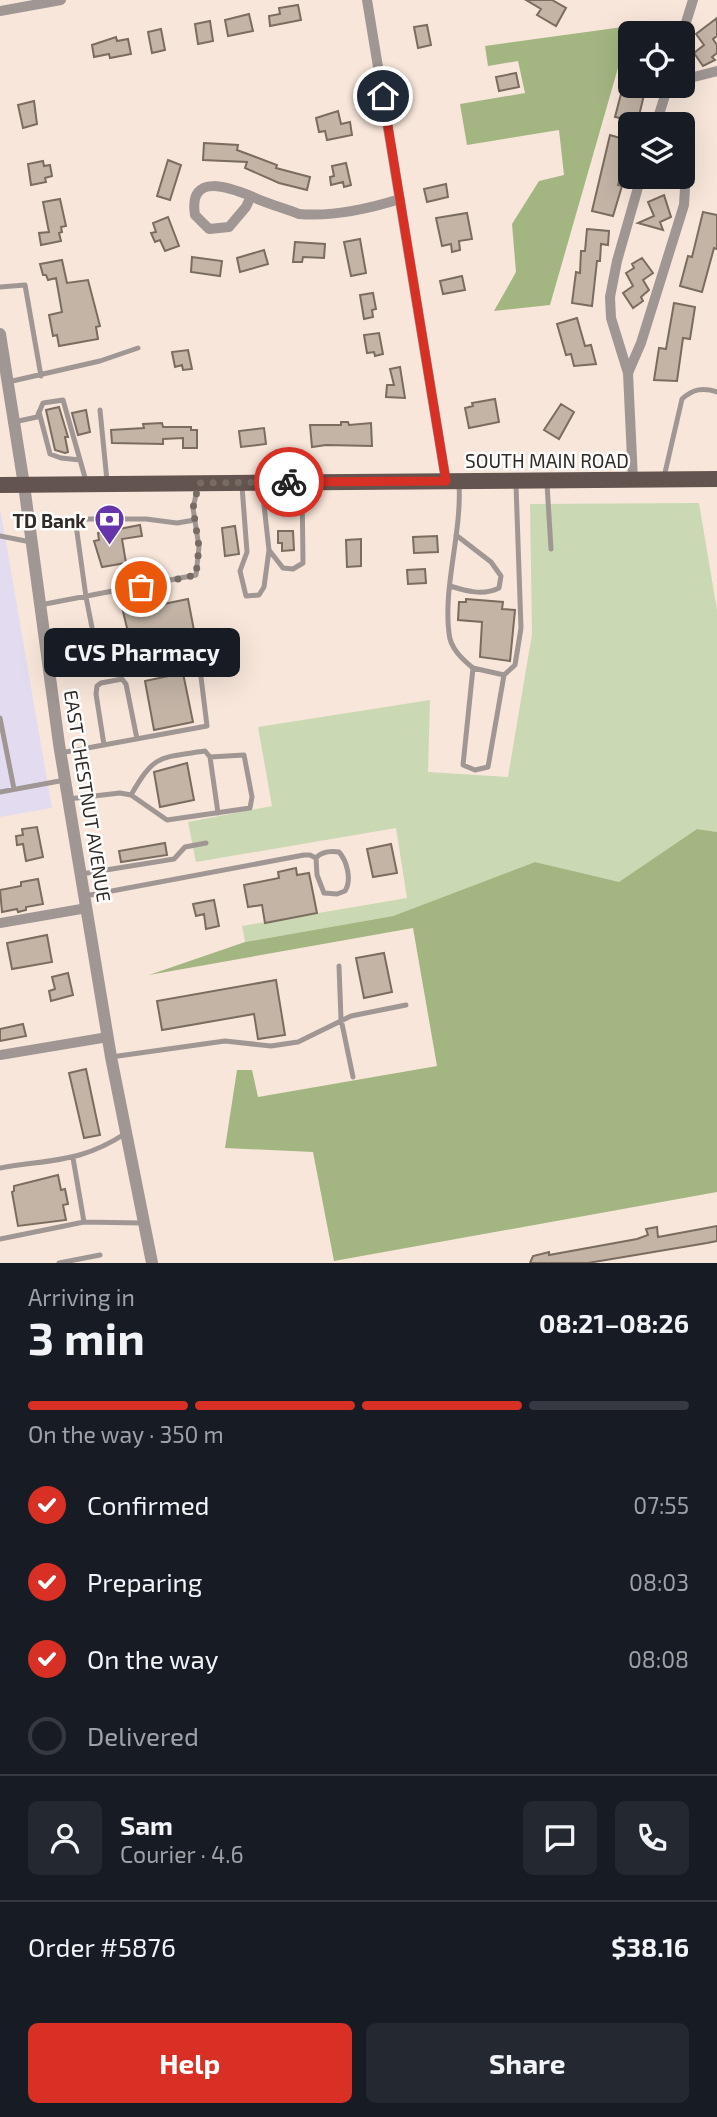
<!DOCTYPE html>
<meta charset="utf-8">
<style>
body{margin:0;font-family:"Exo 2",sans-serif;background:#242831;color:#f1f3f6;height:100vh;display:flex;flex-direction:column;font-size:26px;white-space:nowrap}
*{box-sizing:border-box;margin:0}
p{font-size:23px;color:#9ea1a6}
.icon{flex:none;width:38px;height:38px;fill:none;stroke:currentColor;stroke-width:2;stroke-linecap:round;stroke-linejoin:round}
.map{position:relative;height:1263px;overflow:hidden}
.details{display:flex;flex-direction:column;background:#171b24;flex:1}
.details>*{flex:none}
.tools{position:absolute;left:618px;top:21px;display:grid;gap:14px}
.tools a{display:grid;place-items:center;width:77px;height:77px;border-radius:10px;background:#171b24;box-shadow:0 7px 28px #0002;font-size:35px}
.pin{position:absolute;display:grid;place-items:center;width:60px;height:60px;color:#fff;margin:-30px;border:4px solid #fff;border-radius:50%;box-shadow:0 2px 7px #0007}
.courier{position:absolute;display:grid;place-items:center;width:70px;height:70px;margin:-35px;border:5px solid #d93025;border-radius:50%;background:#fff;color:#222;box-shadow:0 2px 9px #0007}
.bubble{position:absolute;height:49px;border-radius:10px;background:#171b24;box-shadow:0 7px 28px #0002;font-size:23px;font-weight:700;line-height:49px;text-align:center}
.summary em{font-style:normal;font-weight:700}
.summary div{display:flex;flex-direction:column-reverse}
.summary{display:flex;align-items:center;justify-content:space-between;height:119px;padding:0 28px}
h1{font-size:46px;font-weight:700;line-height:52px}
.bar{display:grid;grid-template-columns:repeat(4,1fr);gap:10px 7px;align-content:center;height:84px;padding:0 28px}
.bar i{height:9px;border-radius:5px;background:#363941}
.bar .selected{background:#d93025}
.bar p{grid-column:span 4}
.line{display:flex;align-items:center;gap:18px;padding:0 28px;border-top:2px solid #363941}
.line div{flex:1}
.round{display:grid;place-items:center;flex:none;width:74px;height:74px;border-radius:10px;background:#242831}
ol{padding:0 28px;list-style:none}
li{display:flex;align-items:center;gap:21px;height:77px}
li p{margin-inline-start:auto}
li .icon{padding:7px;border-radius:50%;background:#d93025;color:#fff;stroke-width:4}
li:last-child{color:#9ea1a6}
li i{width:38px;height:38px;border:4px solid #363941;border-radius:50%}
.cta{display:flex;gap:14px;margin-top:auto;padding:14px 28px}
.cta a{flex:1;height:80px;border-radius:10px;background:#d93025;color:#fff;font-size:28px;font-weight:700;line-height:80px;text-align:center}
.cta a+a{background:#242831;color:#f1f3f6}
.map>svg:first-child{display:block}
.education{fill:#e3dcf1}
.green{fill:#cad9b3}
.forest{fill:#a3b681}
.building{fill:#c3b4a6;stroke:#7a6c5f;stroke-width:2}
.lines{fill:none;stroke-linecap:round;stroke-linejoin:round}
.service{stroke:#a09794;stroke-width:5}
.minor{stroke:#a09794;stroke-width:10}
.tertiary{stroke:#a09794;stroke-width:12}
.primary{stroke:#64544f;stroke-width:16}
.done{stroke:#776c64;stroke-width:7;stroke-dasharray:0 12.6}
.route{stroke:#d93025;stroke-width:9}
.labels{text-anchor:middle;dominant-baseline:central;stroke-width:5;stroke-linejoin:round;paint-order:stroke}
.street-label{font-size:19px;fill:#312a25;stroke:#fff}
.poi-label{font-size:19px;font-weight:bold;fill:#312a25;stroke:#fff;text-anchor:end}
</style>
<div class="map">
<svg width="717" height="1263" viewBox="0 0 717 1263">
<rect width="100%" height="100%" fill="#f8e6da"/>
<!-- education -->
<path class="education" d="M0,508L52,808L0,817Z"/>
<!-- green -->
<path class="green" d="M699,503L717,610V832L697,829L619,883L535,862L393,916L245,942L242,926L407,898L396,828L196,862L188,822L272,806L258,727L430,700L428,772L508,777L532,634L530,504Z"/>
<!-- forest -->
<path class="forest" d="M630,26L550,305L494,311L516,272L512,224L539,181L564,175L559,130L467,145L460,104L525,93L518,61L488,66L485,46Z
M697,829L717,832V1192L334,1261L313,1152L225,1148L237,1070H252L258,1097L437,1066L413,928L149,975L245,942L393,916L535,862L619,882Z"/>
<!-- building -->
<path class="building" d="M526,0H552L566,8L556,26L537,15L541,9Z
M298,5L301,20L270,26L269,16L280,14L279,8Z
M249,14L253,31L228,36L225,20Z
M717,18V36L713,39L717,45V53L712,57L715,60L703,66L694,53L704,45L696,34Z
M210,21L213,41L198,44L195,24Z
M427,25L431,45L418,48L414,27Z
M161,29L165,50L152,53L148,32Z
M116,37L117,41L128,39L131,54L110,58L109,54L94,57L92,45Z
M516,73L519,87L499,91L496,77Z
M622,90L644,95L637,124H630V139L618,185L622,186L613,216L592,211L610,135L620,138L625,119L615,117Z
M34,101L37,124L23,128L18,105Z
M338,111L341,124L350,122L352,135L327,140L325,131L319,132L316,118Z
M204,143L238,145L237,150L277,165L276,168L310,177L307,190L279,183L245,168L247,162L203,160Z
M168,160L181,165L170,200L157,196Z
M43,161L44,166L50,165L52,176L45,178L46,182L31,185L28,164Z
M346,163L351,185L344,187L343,182L331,185L330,177L334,176L332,166Z
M446,184L448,197L427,202L424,189Z
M664,195L671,217L660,222L663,230L638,223L654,216L648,202Z
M60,199L66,226L61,227L62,232L59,233L61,241L41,245L39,233L49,232L43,202Z
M703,212L717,215V249L714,248L702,292L680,286L688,256L692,257Z
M467,213L472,239L459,241L460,250L452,252L451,244L442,246L436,218Z
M168,217L179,246L165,251L160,240L155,242L151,233L156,232L153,223Z
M587,229L609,231L608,245L601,244L600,261H597L592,306L572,303L576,272L580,273L581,251H585Z
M360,239L366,273L351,276L344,242Z
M295,242L325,244L324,258L303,257L302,262H293Z
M264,250L268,264L240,272L237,258Z
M192,257L222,261L220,276L191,272Z
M642,258L653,273L643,280L649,290L641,297L643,301L633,308L623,293L633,286L626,273L634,268L632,264Z
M62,260L67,283L88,280L100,326L96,327L98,339L59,346L57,335L53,336L49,315L62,312L56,278L48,280L46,275H43L40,264Z
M462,276L465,290L443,294L440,281Z
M373,293L376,309L372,310L373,317L364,319L360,295Z
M674,303L695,307L690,339L683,338L677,381L654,380L659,348L666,349Z
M577,318L585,346L591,345L596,364L574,366L571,354L566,355L557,324Z
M379,333L383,354L375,356L374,352L367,353L364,335Z
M188,350L192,369L183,370L182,365L175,367L172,352Z
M400,367L405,398L386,397L387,385H394L390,369Z
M495,399L499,422L469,428L465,408L473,406L472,403Z
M561,404L574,412L559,439L544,430Z
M59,407L68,437H65L68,452L65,453L55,450L46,410Z
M86,410L90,432L78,435L72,413Z
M341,422H348L349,425L371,423L372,446L326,445L312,447L310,425H341Z
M162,423L163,427H191V430H197V448H183V438L163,439V444L112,443L111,430L144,428L143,424Z
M264,428L266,444L241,447L239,431Z
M140,525L142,536L122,539L126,563L102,567L94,541L99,540L98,533Z
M235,526L239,554L225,556L222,528Z
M278,531H293L294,550L282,551V543H278Z
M437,536L438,552L414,553L413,537Z
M361,539V566L347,567L346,540Z
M425,569L426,583L408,584L407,570Z
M188,599L196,641L133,653L122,607L148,602L149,607Z
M466,599L503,602L502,609L515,610L510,661L480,657L482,622L458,620L459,602H466Z
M183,673L193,722L154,730L145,681Z
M187,763L194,800L160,807L154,772Z
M37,827L43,857L26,861L23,844L17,845L16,836L23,835L22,829Z
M165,843L167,855L121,862L119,851Z
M391,844L397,873L373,877L367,849Z
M296,868L297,875L309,873L317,913L265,923L262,905L248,907L244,885L279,878L278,872Z
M38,879L43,904L26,907V910L18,912L17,909L2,912L0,890L21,886V882Z
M214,900L219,926L206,929L204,914L196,916L193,904Z
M47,935L52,962L12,969L7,943Z
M384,953L392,992L364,998L356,958Z
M68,973L73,995L51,1001L49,991L55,989L52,977Z
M276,980L285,1035L258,1039L254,1014L162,1030L157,1001Z
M23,1024L26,1036L0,1041V1029Z
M86,1069L100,1135L84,1138L69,1073Z
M58,1175L61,1190L65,1189L68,1204L63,1205L66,1220L18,1226L12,1192L14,1191V1186Z
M717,1226V1241L707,1243L588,1263H530L533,1256L549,1252V1255L637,1239L648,1235L646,1229L657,1227L658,1237Z"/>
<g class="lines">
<!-- service -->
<path class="service" d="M0,287L25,285L41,376
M8,382L100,361L138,348
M100,410L107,481
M39,412L50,454L61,458L80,460
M14,422L37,417L43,403L63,400L86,481
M664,477L682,399C693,389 703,387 717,392
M459,484C462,532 443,587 449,633C450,648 462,659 473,668L463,765L475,770L488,767L504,675L515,665L521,628L516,485
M547,484L551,549
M242,486L247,552L240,571L246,596L259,595L264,587L269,550
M262,487L269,550L283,568L293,569L303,563L302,485
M0,536L31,542
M450,586C466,591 483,596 499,588L501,576L491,562L456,535
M40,605L196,575L199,547L193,508L198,486
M473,668L504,675
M49,672L98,658L86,597L76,525L83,519H146L177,523L195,520
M0,718L14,789
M104,745L96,694L97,686L101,683L122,679L126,684L137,739
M60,753L207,726L201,677
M0,792L65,780
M131,795C155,754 158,758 205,751L210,757
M68,799L120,793L131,795L167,820L250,808L252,797L244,755L210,757L218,813
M81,874L174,859L185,847L206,843
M85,896L304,855H310L316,858C322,851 331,851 339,852C347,861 352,880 345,891L337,894L324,893L317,875L316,858
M339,966L341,1019L353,1077
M111,1057L225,1041L271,1046L298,1042L351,1016L406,1005
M73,1158L84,1222
M0,1168C51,1159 81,1163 126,1133
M0,1239L84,1222L142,1223
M59,1263L100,1255"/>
<!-- minor -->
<path class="minor" d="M367,0L446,481
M0,11L61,0
M682,35L693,0
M682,80L717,71
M656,124L668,86
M251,196L246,207L229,227L209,229L195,215C188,171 231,188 253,197C268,204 284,208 299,214C333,217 368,209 400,199
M628,373L641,343L684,205L685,188L681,177
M633,480L628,373L611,318L610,297L617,261L641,177
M0,923L87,908
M0,1055L108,1037"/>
<!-- tertiary -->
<path class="tertiary" d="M0,334L24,485L59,744L111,1057L152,1263"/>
<!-- primary -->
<path class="primary" d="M0,485L717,479"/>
</g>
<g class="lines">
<!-- done -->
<path class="done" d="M141,587L196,575L199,547L193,508L199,483L289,482"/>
<!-- route -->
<path class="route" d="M289,482L446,481L383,96"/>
</g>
<!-- icons -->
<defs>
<symbol id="bank-pin" viewBox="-11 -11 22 30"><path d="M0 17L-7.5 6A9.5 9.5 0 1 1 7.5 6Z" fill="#6635ac" stroke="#fff"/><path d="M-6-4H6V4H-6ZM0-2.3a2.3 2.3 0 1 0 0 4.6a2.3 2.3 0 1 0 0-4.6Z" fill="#fff"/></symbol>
</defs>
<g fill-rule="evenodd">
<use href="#bank-pin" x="92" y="502" width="35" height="47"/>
</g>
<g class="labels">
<!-- street labels -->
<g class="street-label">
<text x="547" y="460">SOUTH MAIN ROAD</text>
<text transform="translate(88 796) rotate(81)">EAST CHESTNUT AVENUE</text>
</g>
<!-- poi labels -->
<g class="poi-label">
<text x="86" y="520">TD Bank</text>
</g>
</g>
</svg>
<div class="tools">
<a><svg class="icon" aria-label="locate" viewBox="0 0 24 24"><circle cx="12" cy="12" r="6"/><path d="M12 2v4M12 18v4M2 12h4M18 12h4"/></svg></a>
<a><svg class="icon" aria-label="layers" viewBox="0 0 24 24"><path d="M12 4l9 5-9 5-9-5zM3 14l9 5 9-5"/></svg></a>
</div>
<div class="pin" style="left:141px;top:587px;background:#ea580c"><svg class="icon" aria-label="bag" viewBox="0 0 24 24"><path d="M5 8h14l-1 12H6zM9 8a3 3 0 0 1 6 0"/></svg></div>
<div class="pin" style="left:383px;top:96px;background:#1f2937"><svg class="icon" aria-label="home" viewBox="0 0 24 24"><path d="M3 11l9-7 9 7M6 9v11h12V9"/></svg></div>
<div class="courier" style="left:289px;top:482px"><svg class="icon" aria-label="bike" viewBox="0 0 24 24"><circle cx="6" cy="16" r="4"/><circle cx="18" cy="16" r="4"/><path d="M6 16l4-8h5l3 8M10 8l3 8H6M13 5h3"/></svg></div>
<div class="bubble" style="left:44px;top:628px;width:196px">CVS Pharmacy</div>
</div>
<section class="details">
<div class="summary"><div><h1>3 min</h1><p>Arriving in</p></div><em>08:21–08:26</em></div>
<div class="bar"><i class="selected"></i><i class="selected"></i><i class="selected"></i><i></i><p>On the way · 350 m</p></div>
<ol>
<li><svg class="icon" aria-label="check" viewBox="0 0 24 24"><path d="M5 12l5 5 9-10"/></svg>Confirmed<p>07:55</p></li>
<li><svg class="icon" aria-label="check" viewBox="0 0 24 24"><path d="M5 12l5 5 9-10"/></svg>Preparing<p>08:03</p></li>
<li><svg class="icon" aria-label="check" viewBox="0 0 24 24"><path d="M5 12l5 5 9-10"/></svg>On the way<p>08:08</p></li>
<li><i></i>Delivered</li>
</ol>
<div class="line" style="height:126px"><a class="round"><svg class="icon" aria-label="person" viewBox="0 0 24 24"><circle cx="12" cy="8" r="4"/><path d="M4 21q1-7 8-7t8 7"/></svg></a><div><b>Sam</b><p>Courier · 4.6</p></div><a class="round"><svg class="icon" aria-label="chat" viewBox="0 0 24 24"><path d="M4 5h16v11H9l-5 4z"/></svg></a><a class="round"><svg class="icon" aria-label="phone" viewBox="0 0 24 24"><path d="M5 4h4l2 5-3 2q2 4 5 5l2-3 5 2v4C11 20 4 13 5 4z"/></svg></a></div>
<div class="line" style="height:91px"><div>Order #5876</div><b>$38.16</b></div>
<div class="cta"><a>Help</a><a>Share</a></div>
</section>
